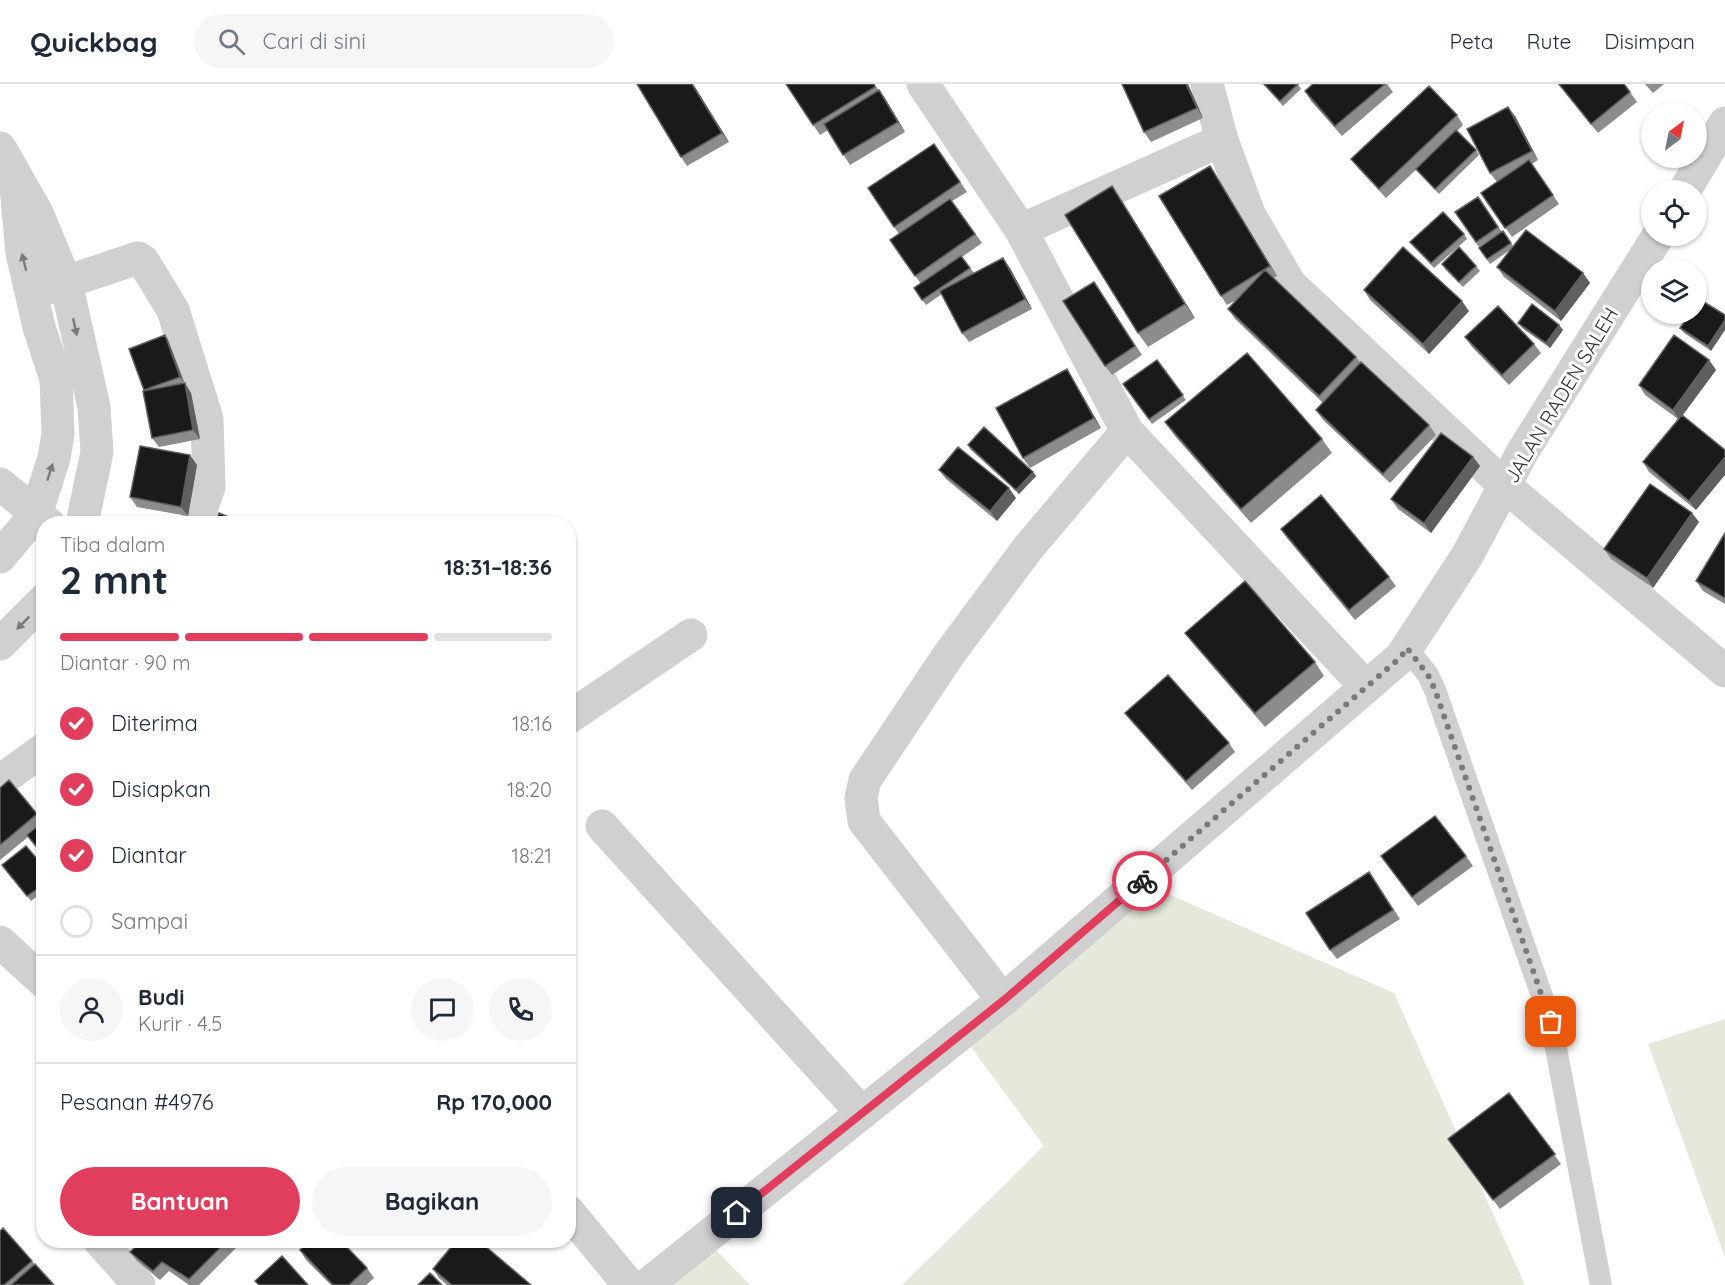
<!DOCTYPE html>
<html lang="id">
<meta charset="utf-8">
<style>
body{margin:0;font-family:Quicksand,sans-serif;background:#f6f6f7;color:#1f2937;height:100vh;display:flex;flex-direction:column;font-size:22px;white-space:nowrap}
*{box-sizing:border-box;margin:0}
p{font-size:20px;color:#747a83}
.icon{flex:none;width:33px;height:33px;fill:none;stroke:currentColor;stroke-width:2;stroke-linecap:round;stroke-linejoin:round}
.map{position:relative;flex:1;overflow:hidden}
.panel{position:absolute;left:36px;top:432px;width:540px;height:732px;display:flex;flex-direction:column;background:#fff;border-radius:24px;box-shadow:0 2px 4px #0004}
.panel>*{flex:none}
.needle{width:39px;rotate:32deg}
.tools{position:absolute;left:1641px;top:18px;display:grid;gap:12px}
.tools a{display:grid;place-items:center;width:66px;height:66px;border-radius:50%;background:#fff;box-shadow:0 2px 4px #0004;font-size:30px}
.pin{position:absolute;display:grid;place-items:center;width:51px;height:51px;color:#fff;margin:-26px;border-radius:12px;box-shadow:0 3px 9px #0006}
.courier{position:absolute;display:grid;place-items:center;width:60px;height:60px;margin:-30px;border:4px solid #e13d5c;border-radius:50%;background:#fff;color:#222;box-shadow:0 2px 8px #0007}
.head em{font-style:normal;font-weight:800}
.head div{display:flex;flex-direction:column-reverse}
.head{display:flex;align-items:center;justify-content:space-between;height:102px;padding:0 24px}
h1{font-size:39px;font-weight:800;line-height:45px}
.bar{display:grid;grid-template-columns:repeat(4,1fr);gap:9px 6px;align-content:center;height:72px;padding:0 24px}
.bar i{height:8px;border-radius:4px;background:#e0e1e3}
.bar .current{background:#e13d5c}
.bar p{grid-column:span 4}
.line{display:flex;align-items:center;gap:15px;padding:0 24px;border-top:2px solid #e0e1e3}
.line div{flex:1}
.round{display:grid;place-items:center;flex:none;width:63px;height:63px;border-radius:32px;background:#f6f6f7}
ol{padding:0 24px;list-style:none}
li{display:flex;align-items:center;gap:18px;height:66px}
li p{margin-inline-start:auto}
li .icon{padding:6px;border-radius:50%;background:#e13d5c;color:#fff;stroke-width:4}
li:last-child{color:#747a83}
li i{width:33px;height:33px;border:3px solid #e0e1e3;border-radius:50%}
.primary-button{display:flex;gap:12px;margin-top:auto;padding:12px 24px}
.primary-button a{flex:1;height:69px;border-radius:36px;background:#e13d5c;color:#fff;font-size:24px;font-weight:800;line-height:69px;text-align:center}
.primary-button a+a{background:#f6f6f7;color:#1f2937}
header{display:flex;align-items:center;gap:36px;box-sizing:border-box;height:84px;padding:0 30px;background:#fff;border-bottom:2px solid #e0e1e3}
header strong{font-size:28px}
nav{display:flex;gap:33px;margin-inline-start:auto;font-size:21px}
.search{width:420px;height:54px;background:#f6f6f7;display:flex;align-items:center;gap:15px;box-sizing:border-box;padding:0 21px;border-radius:33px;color:#747a83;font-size:22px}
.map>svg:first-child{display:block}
.green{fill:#e4e9dc}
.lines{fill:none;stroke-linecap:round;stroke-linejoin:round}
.service{stroke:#d0d0d0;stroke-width:22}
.minor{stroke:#d0d0d0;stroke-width:33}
.tertiary{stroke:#d0d0d0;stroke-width:33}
.wall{fill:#8c8c8c}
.shaded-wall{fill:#5f5f5f}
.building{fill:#1a1a1a;stroke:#5f5f5f;stroke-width:1.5}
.oneway{fill:#7a7a7a}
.done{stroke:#7a7a7a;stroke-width:6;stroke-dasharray:0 10.8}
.route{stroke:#e13d5c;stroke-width:8}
.labels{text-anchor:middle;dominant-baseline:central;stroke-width:6;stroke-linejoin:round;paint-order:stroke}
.street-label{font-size:20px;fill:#333;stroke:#fff}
</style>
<header>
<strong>Quickbag</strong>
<div class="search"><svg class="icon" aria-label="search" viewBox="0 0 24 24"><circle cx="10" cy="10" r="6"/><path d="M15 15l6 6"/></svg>Cari di sini</div>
<nav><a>Peta</a><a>Rute</a><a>Disimpan</a></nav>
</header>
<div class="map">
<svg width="1725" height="1201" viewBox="0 0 1725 1201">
<rect width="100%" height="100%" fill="#fff"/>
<!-- green -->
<path class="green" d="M1159,806L1394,909L1525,1201H902L1044,1062L962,951Z
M1725,935V1173L1648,960Z
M715,1165L750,1201H672Z"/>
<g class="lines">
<!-- service -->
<path class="service" d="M1407,564L1428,591L1435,606L1551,938L1601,1201"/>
<!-- minor -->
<path class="minor" d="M923,0L1021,146L1127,347L1366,603
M1207,0L1222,56L1249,130L1290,200L1505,402L1725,587
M0,64L38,131L66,199L94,323L97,368L82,440
M1021,146L1222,56
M45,205L138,174L143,177L173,226L207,335L209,403L196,440
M0,400L49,440
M0,473L36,430L54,374L58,350L56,295L39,243L22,169L15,92
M0,560L44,516
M568,634L691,551
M0,697L44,665
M602,742L862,1029
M0,858L44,898
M1003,916L864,737L861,714L865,696L950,569L1028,464L1127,347
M568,1127L629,1201
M99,1156L139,1201"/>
<!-- tertiary -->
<path class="tertiary" d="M1685,106L1725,39
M647,1201L1003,916L1401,573L1467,472L1523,367L1658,152"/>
</g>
<!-- wall -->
<path class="wall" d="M693,0L729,58L687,82L681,73Z
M786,0H874L886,16L905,48L850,81L828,46L820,51Z
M1122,0H1188L1203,34L1151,58L1144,48Z
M1263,0H1298L1301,5L1283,22Z
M1313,0H1387L1393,8L1342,52L1311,17L1305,7Z
M1558,0L1630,8L1637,18L1598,49Z
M1645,0H1664L1653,9Z
M1457,31L1463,41L1457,47L1476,66L1479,71L1439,110L1420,90L1416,85L1420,82L1386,114L1358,84L1351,75Z
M1515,32L1538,76L1532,80L1559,120L1512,153L1481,109L1497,98L1490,89Z
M934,60L967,108L952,117L982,159L962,173L974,189L1010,184L1032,225L969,258L962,249L942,210L926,221L914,204L921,200L890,156L899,150L868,104Z
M1210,82L1277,192L1273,194L1356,273L1361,279L1429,341L1436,351L1390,399L1323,336L1316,326L1323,319L1235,235L1228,225L1238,215L1227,221L1221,212Z
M1112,102L1121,116L1195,234L1148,263L1138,249Z
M1478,113L1502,148L1479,163L1455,128Z
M1503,147L1513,162L1583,189L1590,199L1561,237L1504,193L1497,183L1510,166L1490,180L1479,164Z
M1464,150L1467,155L1434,184L1414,163L1410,158Z
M1442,180L1476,182L1480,187L1463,203L1445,185Z
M1094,198L1142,271L1112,291L1105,282Z
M1364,206L1469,227L1429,270L1370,216Z
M1725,231L1711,267L1684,249L1680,244Z
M1518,239L1559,241L1563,246L1550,264L1522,244Z
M165,251L168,256L184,298L177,301L191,309L200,355L159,363L152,354L145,307L129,265Z
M1465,253L1534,260L1541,269L1509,301L1472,263Z
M1157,276L1186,316L1152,340L1123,300Z
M1709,276L1716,286L1682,332L1696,426L1649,388L1643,378L1678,335L1645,311L1639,301Z
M1073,295L1101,344L1030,384L1023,374Z
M1165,338L1322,355L1332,369L1251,439L1175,352Z
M968,361L1033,388L1036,392L1019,410L971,366Z
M1473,373L1480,382L1431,449L1398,425L1391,415Z
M197,381L188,432L137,423L130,413Z
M939,386L1016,414L997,437L946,395Z
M1699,438L1653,504L1611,475L1604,465Z
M1281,445L1389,493L1396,502L1355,536L1287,454Z
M1725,449V520L1703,507L1696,497Z
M1185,549L1315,578L1324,592L1265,643L1195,562Z
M1125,629L1229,659L1235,668L1192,706L1132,638Z
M0,704L37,730L43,738L44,737V773L28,753L0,776Z
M1466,772L1473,782L1418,822L1388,782Z
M44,783V807L31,817L6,786Z
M1376,798L1400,835L1337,875L1330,866Z
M1509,1009L1561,1080L1500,1125L1448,1055Z
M143,1156H244L199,1201H189L169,1187L160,1196L137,1177L130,1168Z
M265,1156H277L270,1162Z
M300,1166L367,1184L374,1194L366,1201H331L306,1176Z
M32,1177L54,1201H0Z
M433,1185L531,1201H447L439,1194Z"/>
<!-- shaded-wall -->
<path class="shaded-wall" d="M692,0H693L729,58L722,49Z
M1186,0H1188L1203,34L1197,24Z
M879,6L886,16L905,48L898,38Z
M1508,23L1515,32L1538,76L1532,67Z
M1210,82L1216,92L1277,192L1270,182Z
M1112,102L1121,116L1195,234L1185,220Z
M1003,174L1010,184L1032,225L1025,215Z
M1583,189L1590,199L1561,237L1555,227Z
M1462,217L1469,227L1429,270L1423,260Z
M1725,236V246L1711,267L1708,262Z
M1559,241L1563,246L1550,264L1546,259Z
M165,251L168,256L184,298L180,293Z
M1709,276L1716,286L1679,336L1673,326Z
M1067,285L1073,295L1101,344L1094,334Z
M185,299L191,309L200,355L193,346Z
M190,371L197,381L188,432L181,423Z
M1473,373L1480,382L1431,449L1424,439Z
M1725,373V391L1696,426L1689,417Z
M1033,388L1036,392L1019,410L1016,406Z
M1009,404L1016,414L997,437L990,427Z
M1692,429L1699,438L1653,504L1647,494Z"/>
<!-- building -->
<path class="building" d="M637,0H692L722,49L681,73Z
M786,0H874L875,3L813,41Z
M1122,0H1186L1197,24L1144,48Z
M1264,0H1298L1280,17Z
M1313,0H1385L1335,42L1305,7Z
M1559,0H1624L1630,8L1591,40Z
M1429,2L1457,31L1379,105L1351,75Z
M879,6L898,38L843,71L824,40Z
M1508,23L1532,67L1490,89L1467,45Z
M1456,46L1476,66L1435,105L1416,85Z
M934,60L960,98L894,143L868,104Z
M1529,76L1553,111L1505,144L1481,109Z
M1210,82L1270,182L1221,212L1159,112Z
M1112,102L1185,220L1138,249L1065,131Z
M1478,113L1498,143L1476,158L1455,128Z
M950,115L975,150L915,192L890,156Z
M1443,128L1464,150L1431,179L1410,158Z
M1526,146L1583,189L1555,227L1497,183Z
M1503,147L1511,159L1487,175L1479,164Z
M1403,163L1462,217L1423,260L1364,206Z
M1459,163L1476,182L1459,198L1442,180Z
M961,172L970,184L922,216L914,204Z
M1003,174L1025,215L962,249L940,207Z
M1265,186L1356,273L1319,312L1228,225Z
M1094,198L1135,262L1105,282L1063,217Z
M1699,215L1725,231V236L1708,262L1680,244L1690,230H1696V219Z
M1532,220L1559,241L1546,259L1518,239Z
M1498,222L1534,260L1502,291L1465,253Z
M165,251L180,293L144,306L129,265Z
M1674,251L1709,276L1673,326L1639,301Z
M1247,269L1322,355L1241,425L1165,338Z
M1157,276L1183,311L1149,335L1123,300Z
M1361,278L1429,341L1383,390L1316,326Z
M1067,285L1094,334L1023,374L996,324Z
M185,299L193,346L152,354L143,307Z
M1682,331L1725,366V373L1689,417L1643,378Z
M984,343L1033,388L1016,406L968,361Z
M1441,349L1473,373L1424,439L1391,415Z
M140,362L190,371L181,423L130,413Z
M958,363L1009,404L990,427L939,386Z
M1650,400L1692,429L1647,494L1604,465Z
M1321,411L1389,493L1349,526L1281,445Z
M219,429L245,440H215Z
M134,434L147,440H132Z
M1725,449V514L1696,497Z
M1245,497L1315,578L1255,629L1185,549Z
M1168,591L1229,659L1186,697L1125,629Z
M9,696L37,730L0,761V704Z
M1435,732L1466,772L1412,813L1381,772Z
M44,737V772L27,751Z
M26,762L44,783V800L27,812L2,781Z
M1369,788L1393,826L1330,866L1306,829Z
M1509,1009L1555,1070L1493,1116L1448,1055Z
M3,1144L32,1177L4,1201H0V1147Z
M143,1156H228L189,1195L162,1178L153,1187L130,1168Z
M310,1156H340L367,1184L349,1201H333L300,1166Z
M457,1156H478L531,1201H452L433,1185Z
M282,1172L308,1201H259L255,1197Z
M35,1180L54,1201H11Z
M430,1189L442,1201H418Z"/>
<!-- one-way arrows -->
<defs><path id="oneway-solid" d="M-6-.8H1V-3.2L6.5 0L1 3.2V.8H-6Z" transform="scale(1.5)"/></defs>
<g class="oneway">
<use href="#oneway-solid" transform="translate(24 178) rotate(-104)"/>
<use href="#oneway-solid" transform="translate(75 243) rotate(78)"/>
<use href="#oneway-solid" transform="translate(50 388) rotate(-72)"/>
<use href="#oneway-solid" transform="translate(23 539) rotate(135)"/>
</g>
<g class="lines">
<!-- done -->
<path class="done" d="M1142,797L1401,573L1407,564L1428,591L1435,606L1551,938"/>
<!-- route -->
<path class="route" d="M737,1129L1004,916L1142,797"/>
</g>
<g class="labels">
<!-- street labels -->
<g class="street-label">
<text transform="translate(1561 311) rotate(-59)">JALAN RADEN SALEH</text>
</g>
</g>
</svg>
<div class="tools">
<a><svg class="needle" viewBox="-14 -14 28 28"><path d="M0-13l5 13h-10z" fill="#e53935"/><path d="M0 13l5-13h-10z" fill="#747a83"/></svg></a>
<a><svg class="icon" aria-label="locate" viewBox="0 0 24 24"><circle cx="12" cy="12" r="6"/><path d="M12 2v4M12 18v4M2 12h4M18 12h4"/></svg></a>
<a><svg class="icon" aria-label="layers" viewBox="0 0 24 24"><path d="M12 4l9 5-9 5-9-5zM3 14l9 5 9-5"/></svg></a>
</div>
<div class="pin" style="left:1551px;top:938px;background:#ea580c"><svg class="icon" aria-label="bag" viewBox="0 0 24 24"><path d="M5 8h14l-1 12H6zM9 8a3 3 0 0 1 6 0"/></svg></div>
<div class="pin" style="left:737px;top:1129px;background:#1f2937"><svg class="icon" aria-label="home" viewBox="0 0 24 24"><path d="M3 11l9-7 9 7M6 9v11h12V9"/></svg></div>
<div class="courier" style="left:1142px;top:797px"><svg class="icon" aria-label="bike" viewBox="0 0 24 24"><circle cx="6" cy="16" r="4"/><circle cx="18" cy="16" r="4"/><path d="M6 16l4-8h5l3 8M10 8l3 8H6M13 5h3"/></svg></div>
<section class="panel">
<div class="head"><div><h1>2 mnt</h1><p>Tiba dalam</p></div><em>18:31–18:36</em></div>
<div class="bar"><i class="current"></i><i class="current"></i><i class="current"></i><i></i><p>Diantar · 90 m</p></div>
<ol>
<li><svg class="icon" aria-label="check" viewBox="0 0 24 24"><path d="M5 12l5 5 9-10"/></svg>Diterima<p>18:16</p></li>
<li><svg class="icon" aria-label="check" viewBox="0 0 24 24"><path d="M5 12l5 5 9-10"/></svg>Disiapkan<p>18:20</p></li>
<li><svg class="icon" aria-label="check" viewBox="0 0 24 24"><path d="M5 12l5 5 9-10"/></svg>Diantar<p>18:21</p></li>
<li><i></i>Sampai</li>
</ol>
<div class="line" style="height:108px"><a class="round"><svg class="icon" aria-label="person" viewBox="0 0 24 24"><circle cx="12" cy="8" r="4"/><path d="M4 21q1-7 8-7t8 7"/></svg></a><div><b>Budi</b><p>Kurir · 4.5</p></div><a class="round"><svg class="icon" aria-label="chat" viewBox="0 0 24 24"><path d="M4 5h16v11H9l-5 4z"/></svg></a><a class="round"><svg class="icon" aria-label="phone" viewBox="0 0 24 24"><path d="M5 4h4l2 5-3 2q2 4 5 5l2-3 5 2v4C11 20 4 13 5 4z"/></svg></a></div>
<div class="line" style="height:78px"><div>Pesanan #4976</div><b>Rp 170,000</b></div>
<div class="primary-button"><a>Bantuan</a><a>Bagikan</a></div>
</section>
</div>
